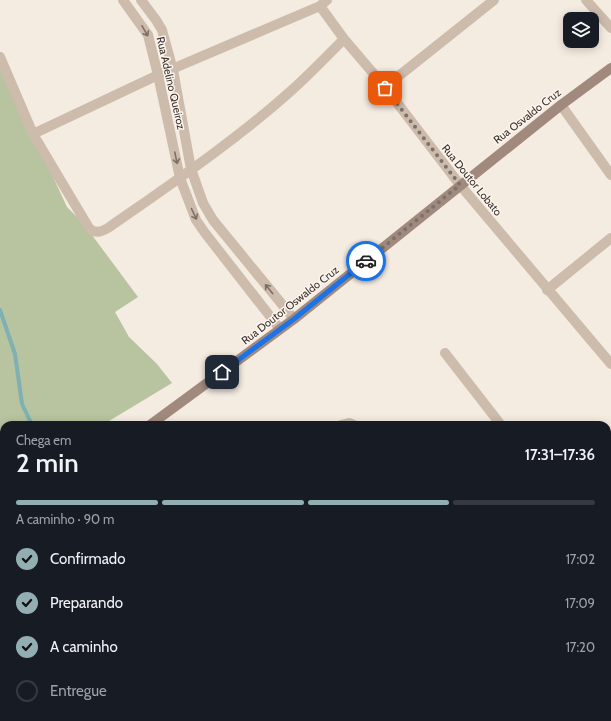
<!DOCTYPE html>
<html lang="pt">
<meta charset="utf-8">
<style>
body{margin:0;font-family:Cabin,sans-serif;background:#242831;color:#f1f3f6;height:100vh;display:flex;flex-direction:column;font-size:15px;white-space:nowrap}
*{box-sizing:border-box;margin:0}
p{font-size:13px;color:#9ea1a6}
.icon{flex:none;width:22px;height:22px;fill:none;stroke:currentColor;stroke-width:2;stroke-linecap:round;stroke-linejoin:round}
.map{position:relative;flex:1;overflow:hidden}
.sheet{position:absolute;left:0px;top:421px;width:611px;height:300px;display:flex;flex-direction:column;background:#171b24;border-radius:12px 12px 0 0;box-shadow:0 2px 10px #0003}
.sheet>*{flex:none}
.fabs{position:absolute;left:563px;top:12px;display:grid;gap:8px}
.fabs a{display:grid;place-items:center;width:36px;height:36px;border-radius:8px;background:#171b24;box-shadow:0 2px 10px #0003;font-size:20px}
.pin{position:absolute;display:grid;place-items:center;width:34px;height:34px;color:#fff;margin:-17px;border-radius:8px;box-shadow:0 2px 6px #0006}
.courier{position:absolute;display:grid;place-items:center;width:40px;height:40px;margin:-20px;border:3px solid #1a73e8;border-radius:50%;background:#fff;color:#222;box-shadow:0 1px 5px #0007}
.headline em{font-style:normal;font-weight:600}
.headline div{display:flex;flex-direction:column-reverse}
.headline{display:flex;align-items:center;justify-content:space-between;height:68px;padding:0 16px}
h1{font-size:26px;font-weight:600;line-height:30px}
.bar{display:grid;grid-template-columns:repeat(4,1fr);gap:6px 4px;align-content:center;height:48px;padding:0 16px}
.bar i{height:5px;border-radius:3px;background:#363941}
.bar .active{background:#92aeb2}
.bar p{grid-column:span 4}
ol{padding:0 16px;list-style:none}
li{display:flex;align-items:center;gap:12px;height:44px}
li p{margin-inline-start:auto}
li .icon{padding:4px;border-radius:50%;background:#92aeb2;color:#111;stroke-width:4}
li:last-child{color:#9ea1a6}
li i{width:22px;height:22px;border:2px solid #363941;border-radius:50%}
.map>svg:first-child{display:block}
.green{fill:#b8c4a0}
.lines{fill:none;stroke-linecap:round;stroke-linejoin:round}
.stream{stroke:#7fb0b2;stroke-width:4}
.street{stroke:#cdbbac;stroke-width:10}
.secondary{stroke:#a18a7d;stroke-width:10}
.primary{stroke:#7d675c;stroke-width:10}
.oneway{stroke:#7d6f65}
.done{stroke:#7c716b;stroke-width:4;stroke-dasharray:0 7.2}
.route{stroke:#1a73e8;stroke-width:5}
.labels{text-anchor:middle;dominant-baseline:central;stroke-width:3;stroke-linejoin:round;paint-order:stroke}
.street-label{font-size:11px;fill:#3b302b;stroke:#fbf5ee}
</style>
<div class="map">
<svg width="611" height="721" viewBox="0 0 611 721">
<rect width="100%" height="100%" fill="#f4ebe1"/>
<!-- green -->
<path class="green" d="M0,62L67,207L83,223L138,297L115,312L129,337L157,364L172,383L109,421L55,425H4V429L0,430Z
M611,505V528L607,521V509Z"/>
<g class="lines">
<!-- stream -->
<path class="stream" d="M0,310L15,354L22,404L32,425"/>
<!-- street -->
<path class="street" d="M123,0L148,35L158,75L180,178L196,220L205,233L280,329
M141,0L156,20L162,30L173,70L191,169L203,203L213,220L294,319
M586,0L611,28
M320,6L344,39L385,87L460,185L611,364
M0,57L33,134L89,228C95,234 101,232 108,228C171,184 235,141 292,90C310,74 327,56 344,39
M385,87L494,0
M561,105L611,175
M33,134L158,75L320,6L327,0
M547,290L611,238
M445,353L501,425
M341,425L349,423L354,425
M607,497L611,494
M0,622L4,629
M0,648L4,646
M607,655L611,652
M199,717L202,721
M516,721L522,717"/>
<!-- secondary -->
<path class="secondary" d="M150,425L294,319L561,105L611,68
M341,721L346,717"/>
<!-- primary -->
<path class="primary" d="M0,446H4
M607,572L611,579
M497,717L500,721"/>
</g>
<!-- one-way arrows -->
<defs><path id="oneway-shaft" d="M-6 0H5M1.5-3L5.5 0L1.5 3" fill="none" stroke-width="1.6" stroke-linecap="round" stroke-linejoin="round"/></defs>
<g class="oneway">
<use href="#oneway-shaft" transform="translate(145 31) rotate(60)"/>
<use href="#oneway-shaft" transform="translate(176 158) rotate(78)"/>
<use href="#oneway-shaft" transform="translate(194 214) rotate(65)"/>
<use href="#oneway-shaft" transform="translate(269 289) rotate(-129)"/>
</g>
<g class="lines">
<!-- done -->
<path class="done" d="M366,261L460,185L385,88"/>
<!-- route -->
<path class="route" d="M222,372L294,319L366,261"/>
</g>
<g class="labels">
<!-- street labels -->
<g class="street-label">
<text transform="translate(171 83) rotate(77)">Rua Adelino Queiroz</text>
<text transform="translate(527 116) rotate(-38)">Rua Osvaldo Cruz</text>
<text transform="translate(472 180) rotate(51)">Rua Doutor Lobato</text>
<text transform="translate(290 305) rotate(-38)">Rua Doutor Oswaldo Cruz</text>
</g>
</g>
</svg>
<div class="fabs">
<a><svg class="icon" aria-label="layers" viewBox="0 0 24 24"><path d="M12 4l9 5-9 5-9-5zM3 14l9 5 9-5"/></svg></a>
</div>
<div class="pin" style="left:385px;top:88px;background:#ea580c"><svg class="icon" aria-label="bag" viewBox="0 0 24 24"><path d="M5 8h14l-1 12H6zM9 8a3 3 0 0 1 6 0"/></svg></div>
<div class="pin" style="left:222px;top:372px;background:#1f2937"><svg class="icon" aria-label="home" viewBox="0 0 24 24"><path d="M3 11l9-7 9 7M6 9v11h12V9"/></svg></div>
<div class="courier" style="left:366px;top:261px"><svg class="icon" aria-label="car" viewBox="0 0 24 24"><path d="M5 17H2v-5l4-1 3-4h7l3 4 3 1v5h-3M9 17h6M6 11h13"/><circle cx="7" cy="17" r="2"/><circle cx="17" cy="17" r="2"/></svg></div>
<section class="sheet">
<div class="headline"><div><h1>2 min</h1><p>Chega em</p></div><em>17:31–17:36</em></div>
<div class="bar"><i class="active"></i><i class="active"></i><i class="active"></i><i></i><p>A caminho · 90 m</p></div>
<ol>
<li><svg class="icon" aria-label="check" viewBox="0 0 24 24"><path d="M5 12l5 5 9-10"/></svg>Confirmado<p>17:02</p></li>
<li><svg class="icon" aria-label="check" viewBox="0 0 24 24"><path d="M5 12l5 5 9-10"/></svg>Preparando<p>17:09</p></li>
<li><svg class="icon" aria-label="check" viewBox="0 0 24 24"><path d="M5 12l5 5 9-10"/></svg>A caminho<p>17:20</p></li>
<li><i></i>Entregue</li>
</ol>
</section>
</div>
